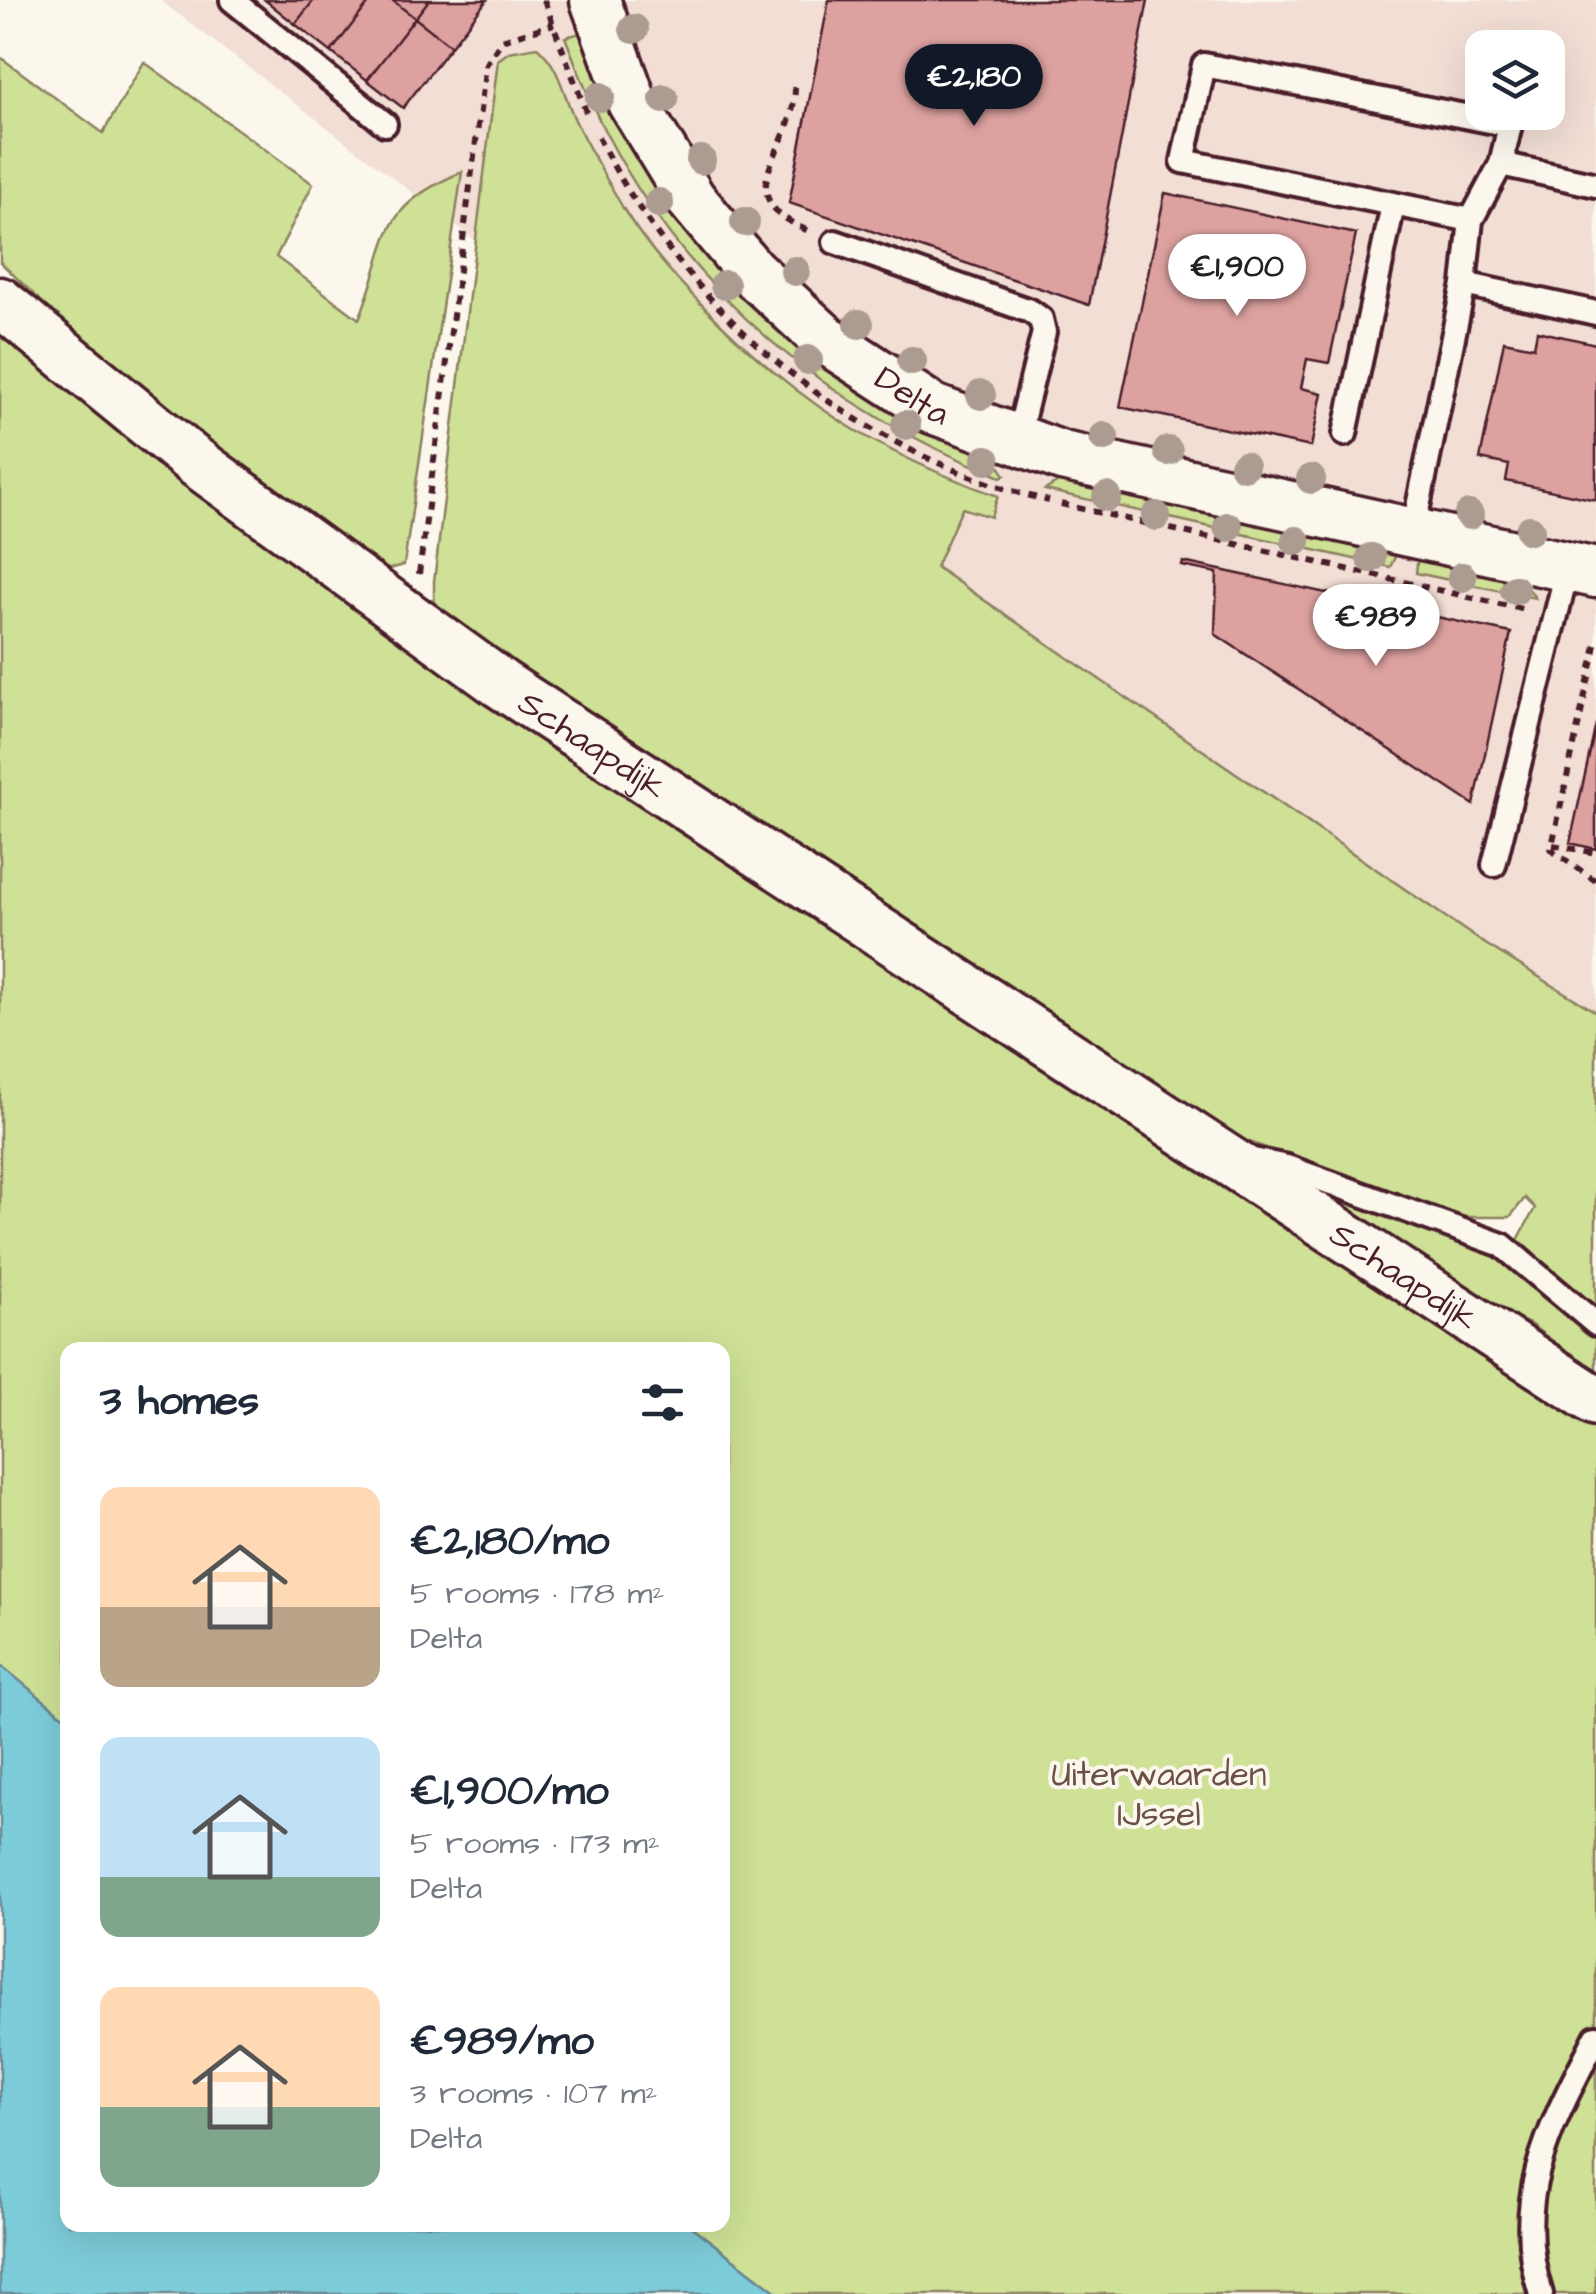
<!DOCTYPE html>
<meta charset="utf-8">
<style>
:root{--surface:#fff;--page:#f6f6f7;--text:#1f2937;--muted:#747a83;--accent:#111827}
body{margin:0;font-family:"Architects Daughter",sans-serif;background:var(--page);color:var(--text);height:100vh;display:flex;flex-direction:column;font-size:38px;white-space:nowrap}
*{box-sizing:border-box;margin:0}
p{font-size:32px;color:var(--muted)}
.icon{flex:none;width:55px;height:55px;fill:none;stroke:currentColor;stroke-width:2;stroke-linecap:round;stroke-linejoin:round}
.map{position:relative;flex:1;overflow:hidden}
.panel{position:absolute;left:60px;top:1342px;width:670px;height:890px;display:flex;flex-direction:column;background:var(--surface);border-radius:20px;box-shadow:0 10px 40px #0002}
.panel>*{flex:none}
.fabs{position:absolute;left:1465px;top:30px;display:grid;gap:20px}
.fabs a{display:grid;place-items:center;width:100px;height:100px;border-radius:20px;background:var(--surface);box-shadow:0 10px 40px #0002;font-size:50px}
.price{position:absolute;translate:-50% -85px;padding:0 22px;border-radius:35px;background:#fff;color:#222;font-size:32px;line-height:65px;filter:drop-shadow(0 2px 5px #0008)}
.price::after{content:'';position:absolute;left:50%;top:60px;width:30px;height:22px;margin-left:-15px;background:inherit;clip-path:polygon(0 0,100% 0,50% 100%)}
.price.selected{background:var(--accent);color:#fff}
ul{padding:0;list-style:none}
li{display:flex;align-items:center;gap:30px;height:250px;padding:0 40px}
li span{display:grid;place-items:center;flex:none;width:280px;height:200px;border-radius:20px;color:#555}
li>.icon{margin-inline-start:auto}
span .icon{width:120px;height:120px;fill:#fffc;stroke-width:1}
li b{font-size:42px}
h2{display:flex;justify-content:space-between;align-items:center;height:120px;padding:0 40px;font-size:42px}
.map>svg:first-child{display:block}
.built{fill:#f2ded5;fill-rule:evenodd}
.green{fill:#cee196;stroke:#8c8060;stroke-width:2.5}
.water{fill:#7dccda;stroke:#698794;stroke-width:2.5}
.building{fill:#dda2a0;stroke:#4a1f2b;stroke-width:2.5}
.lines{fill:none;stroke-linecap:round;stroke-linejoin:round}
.lane-casing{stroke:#4a1f2b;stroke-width:30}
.street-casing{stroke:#4a1f2b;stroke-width:55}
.path{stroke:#4a1f2b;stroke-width:6;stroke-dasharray:8 8;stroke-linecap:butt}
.lane{stroke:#fbf7ec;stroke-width:22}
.street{stroke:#fbf7ec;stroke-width:48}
.tree{fill:#ac9b91}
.labels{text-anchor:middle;stroke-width:8;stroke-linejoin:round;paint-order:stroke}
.street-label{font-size:35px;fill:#4a1f2b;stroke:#fbf7ec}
.park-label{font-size:35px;fill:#6b5046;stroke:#fbf7ec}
</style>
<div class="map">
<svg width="1596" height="2294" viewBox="0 0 1596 2294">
<rect width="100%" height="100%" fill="#fbf7ec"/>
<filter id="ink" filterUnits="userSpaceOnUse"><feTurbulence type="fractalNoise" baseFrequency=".01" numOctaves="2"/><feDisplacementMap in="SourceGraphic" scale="20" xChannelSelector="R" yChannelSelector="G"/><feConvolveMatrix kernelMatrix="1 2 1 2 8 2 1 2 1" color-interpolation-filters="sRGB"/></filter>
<g filter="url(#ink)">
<path class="built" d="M160,0H1596V1096ZM1482,48H1548V112H1482Z"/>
<path class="green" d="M581,33L596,68L908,418L992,456L1005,475L1001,477C831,410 693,299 607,135C590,104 578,69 565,37Z
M537,47C560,66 563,94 575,120C589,150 607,179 623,208C645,245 675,278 705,308C797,402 875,452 998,496L991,517L962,508L936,567L1479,940L1596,1012V1309L1518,1240L1535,1208L1525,1198L1510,1217H1452L1204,1125L444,623L434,603V581L498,60L509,52Z
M0,57L103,133L144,62L313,184L276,257L359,319C391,242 373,209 462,172L404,565L372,574L95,353L0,262Z
M0,332L406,638L502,716L833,915L1596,1421V2294H779L689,2225H722V1350H68L67,1719L0,1665Z
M1060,481L1075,482L1398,551L1390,567L1045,490Z
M1418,554L1522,579L1535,598L1416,573Z
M1289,1175L1481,1250L1525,1272L1596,1334V1374L1530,1324L1463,1294Z"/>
<path class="water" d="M0,1665L67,1719L68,2225H689L779,2294H0Z"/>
<path class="building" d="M265,0H314L295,24Z
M314,0H371L331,52L295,24Z
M371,0H392L415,18L367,80L331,52Z
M392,0H429L415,18Z
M429,0H487L451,46L415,18Z
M829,0H1148L1089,305L789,203Z
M415,18L451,46L403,108L367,80Z
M1165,193L1356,234L1329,363L1307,359L1301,388L1322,393L1311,447L1120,407Z
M1537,331L1596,344V500L1506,481L1509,465L1480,459L1504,341L1534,347Z
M1183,562L1511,633L1474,805L1215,634L1217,573L1182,566Z
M1596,724V849L1570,843Z"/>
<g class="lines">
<g class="lane-casing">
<path id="lane" d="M232,0L385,124
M1471,220L1183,161L1204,65L1510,125L1501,164
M835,242L1030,311L1041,319L1044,332L1017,441
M1464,284L1596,313
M1345,434L1393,205
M1413,531L1464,284L1471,220L1501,164L1596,185
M1494,865L1568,567
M1253,1160L1287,1167L1502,1245L1596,1324
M1541,2294C1509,2196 1553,2122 1596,2037"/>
</g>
<g class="street-casing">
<g id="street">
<path id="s1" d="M595,0L632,102L691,199L751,271L824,338L933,409L1062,456L1596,573"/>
<path id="s2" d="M0,302L193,460L501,684L1596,1401"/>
</g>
</g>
<path class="path" d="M544,0L588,117
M795,87C795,154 720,194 811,232
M598,137C689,316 854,453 1049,501
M1061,504L1526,610
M419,574L486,65L502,40L554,24
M1596,645L1551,850L1596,881
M1553,845L1596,853"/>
<use href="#lane" class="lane"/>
<use href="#street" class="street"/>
</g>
<g class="tree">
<circle cx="634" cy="29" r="15"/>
<circle cx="600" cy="97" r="15"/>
<circle cx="664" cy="99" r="15"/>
<circle cx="701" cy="160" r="15"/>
<circle cx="659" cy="203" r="15"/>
<circle cx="745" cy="222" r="15"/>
<circle cx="795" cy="271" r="15"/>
<circle cx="725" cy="285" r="15"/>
<circle cx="859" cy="324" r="15"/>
<circle cx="808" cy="360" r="15"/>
<circle cx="912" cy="361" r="15"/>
<circle cx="981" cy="395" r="15"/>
<circle cx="906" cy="425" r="15"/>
<circle cx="1104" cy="437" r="15"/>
<circle cx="1168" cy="451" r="15"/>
<circle cx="986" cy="460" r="15"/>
<circle cx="1244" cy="466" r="15"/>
<circle cx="1311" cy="479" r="15"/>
<circle cx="1107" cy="497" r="15"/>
<circle cx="1469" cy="515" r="15"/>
<circle cx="1156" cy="516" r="15"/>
<circle cx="1228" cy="527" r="15"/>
<circle cx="1530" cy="530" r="15"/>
<circle cx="1296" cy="541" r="15"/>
<circle cx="1371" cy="558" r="15"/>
<circle cx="1462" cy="577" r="15"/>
<circle cx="1515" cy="590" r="15"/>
</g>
</g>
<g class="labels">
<g class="street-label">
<text dy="12" stroke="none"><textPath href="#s1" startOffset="520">Delta</textPath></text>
<text dy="12" stroke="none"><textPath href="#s2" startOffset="740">Schaapdijk</textPath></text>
<text dy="12" stroke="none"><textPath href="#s2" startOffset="1710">Schaapdijk</textPath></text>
</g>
<g class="park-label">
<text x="1159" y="1785">Uiterwaarden<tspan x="1159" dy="40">IJssel</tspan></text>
</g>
</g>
</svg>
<div class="fabs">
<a><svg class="icon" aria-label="layers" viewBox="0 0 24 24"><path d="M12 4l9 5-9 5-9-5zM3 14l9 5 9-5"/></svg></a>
</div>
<b class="price selected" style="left:974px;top:129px">€2,180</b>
<b class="price" style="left:1237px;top:319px">€1,900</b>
<b class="price" style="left:1376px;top:669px">€989</b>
<section class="panel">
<h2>3 homes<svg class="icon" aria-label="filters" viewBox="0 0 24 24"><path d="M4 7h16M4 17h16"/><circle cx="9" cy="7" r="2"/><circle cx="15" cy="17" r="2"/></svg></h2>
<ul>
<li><span style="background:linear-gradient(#ffd9b3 60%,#b9a48a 0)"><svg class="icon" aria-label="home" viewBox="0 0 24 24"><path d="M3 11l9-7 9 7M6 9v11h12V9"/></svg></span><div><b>€2,180/mo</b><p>5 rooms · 178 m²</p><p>Delta</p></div></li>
<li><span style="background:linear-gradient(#bfe0f5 70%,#7fa58c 0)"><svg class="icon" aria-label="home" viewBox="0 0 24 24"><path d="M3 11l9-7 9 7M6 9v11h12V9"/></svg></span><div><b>€1,900/mo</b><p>5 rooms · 173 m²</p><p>Delta</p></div></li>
<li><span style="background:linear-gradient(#ffd9b3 60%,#7fa58c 0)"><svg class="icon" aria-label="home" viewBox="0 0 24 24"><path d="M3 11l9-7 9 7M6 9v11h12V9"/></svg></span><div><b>€989/mo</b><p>3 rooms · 107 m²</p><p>Delta</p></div></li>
</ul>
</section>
</div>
